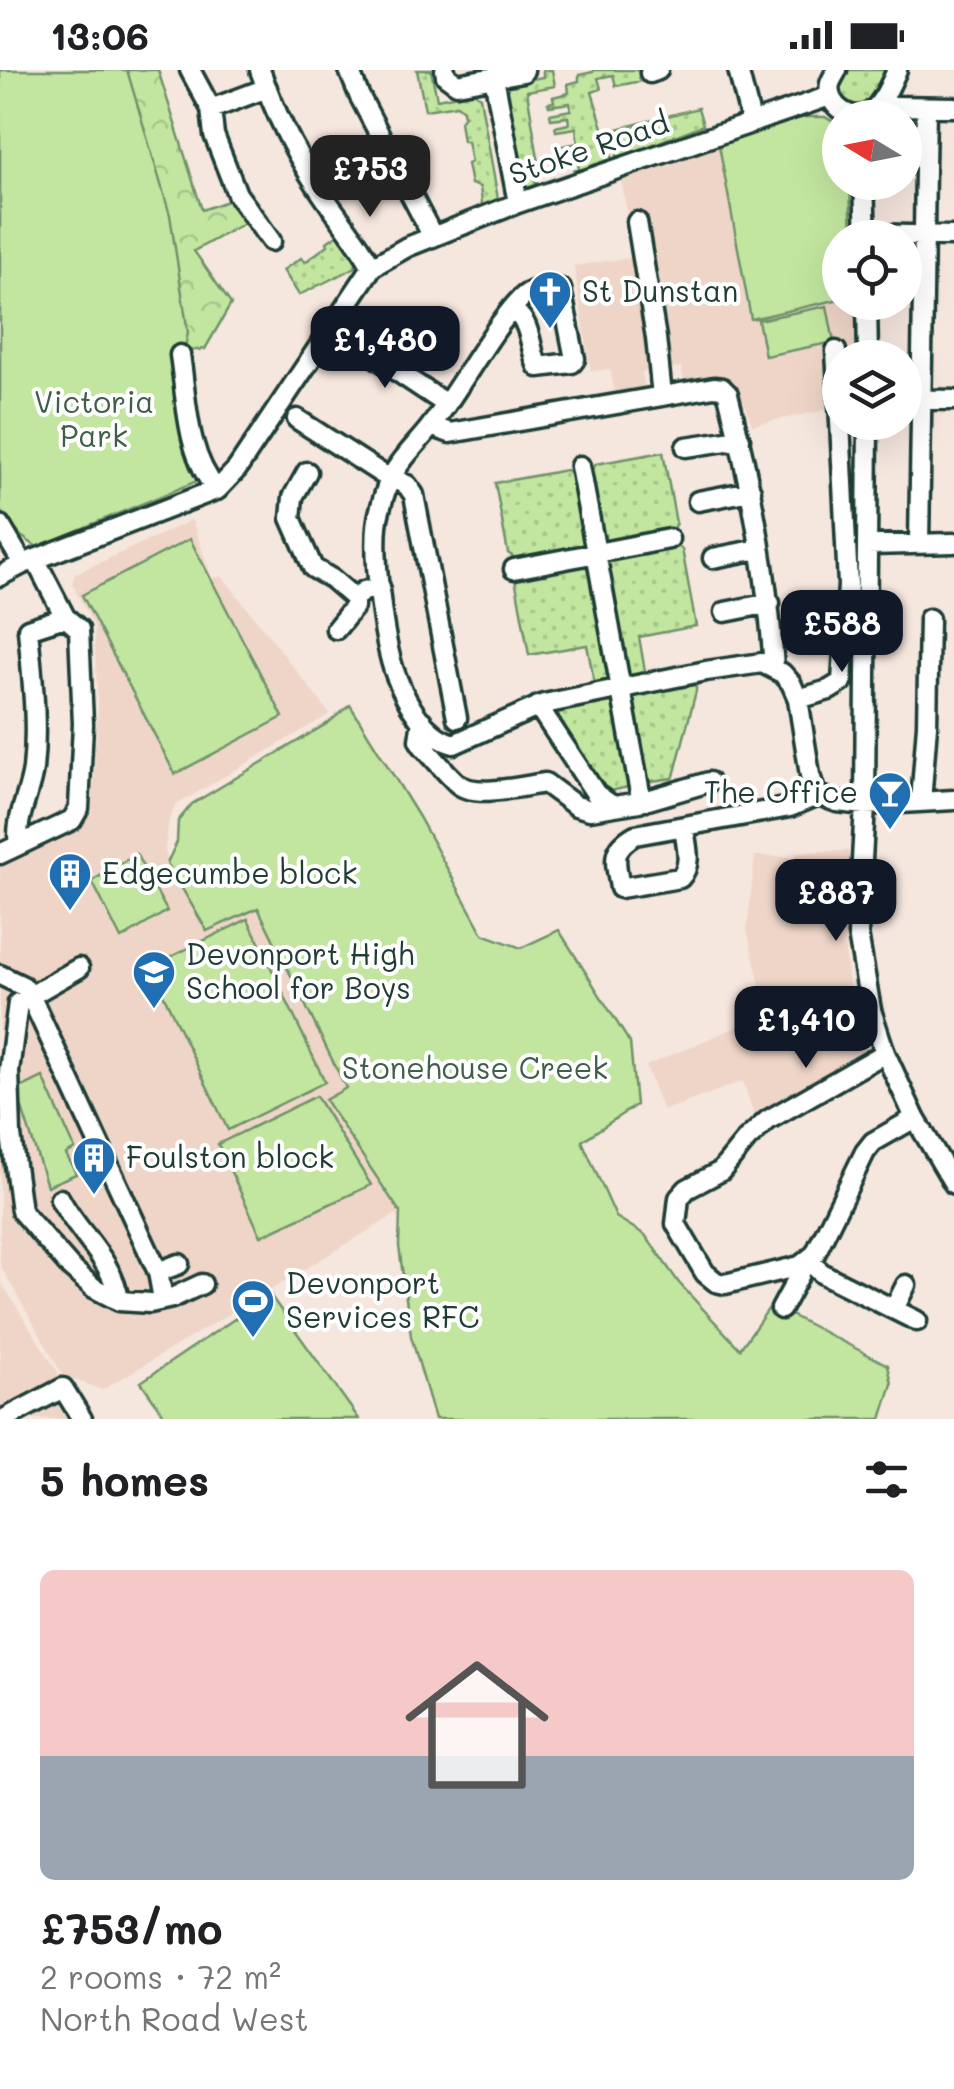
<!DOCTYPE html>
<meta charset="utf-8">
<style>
:root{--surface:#fff;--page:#f6f6f6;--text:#202124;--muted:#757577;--line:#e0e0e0;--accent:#111827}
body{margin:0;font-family:Mali,sans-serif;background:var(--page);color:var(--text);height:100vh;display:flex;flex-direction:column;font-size:38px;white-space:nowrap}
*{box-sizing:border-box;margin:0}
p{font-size:32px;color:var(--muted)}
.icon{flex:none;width:55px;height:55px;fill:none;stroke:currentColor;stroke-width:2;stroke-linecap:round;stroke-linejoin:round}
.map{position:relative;height:1349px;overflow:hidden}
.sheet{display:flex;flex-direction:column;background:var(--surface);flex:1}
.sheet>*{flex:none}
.needle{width:65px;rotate:280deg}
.fabs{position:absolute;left:822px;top:30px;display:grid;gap:20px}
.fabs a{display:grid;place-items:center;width:100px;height:100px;border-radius:50%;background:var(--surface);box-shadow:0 10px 40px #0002;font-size:50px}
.price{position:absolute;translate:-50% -85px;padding:0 22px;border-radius:20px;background:var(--accent);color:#fff;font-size:32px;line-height:65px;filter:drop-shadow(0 2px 5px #0008)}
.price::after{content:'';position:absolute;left:50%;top:60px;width:30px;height:22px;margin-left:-15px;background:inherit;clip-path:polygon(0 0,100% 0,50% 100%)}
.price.active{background:#222;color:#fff}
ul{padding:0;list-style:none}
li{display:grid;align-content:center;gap:20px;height:530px;padding:0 40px}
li+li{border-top:2px solid var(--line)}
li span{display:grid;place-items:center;height:310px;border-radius:15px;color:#555}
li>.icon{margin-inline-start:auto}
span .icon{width:180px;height:180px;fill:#fffc;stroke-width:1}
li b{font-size:42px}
h2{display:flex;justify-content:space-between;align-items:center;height:120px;padding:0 40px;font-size:42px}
.status{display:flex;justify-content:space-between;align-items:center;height:70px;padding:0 50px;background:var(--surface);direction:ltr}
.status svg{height:28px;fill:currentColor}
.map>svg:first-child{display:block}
.built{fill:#eed5c7}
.grass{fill:url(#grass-dots);stroke:#70926a;stroke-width:2.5}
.forest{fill:url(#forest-crowns);stroke:#70926a;stroke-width:2.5}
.park{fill:#c2e6a0;stroke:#70926a;stroke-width:2.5}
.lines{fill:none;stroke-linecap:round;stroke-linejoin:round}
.minor-casing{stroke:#1f3d34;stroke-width:25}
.minor{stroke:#fff;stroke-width:18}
.labels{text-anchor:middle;stroke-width:8;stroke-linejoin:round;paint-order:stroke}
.street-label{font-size:30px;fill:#1f3d34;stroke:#fff}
.poi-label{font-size:30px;fill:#1f3d34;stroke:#fff;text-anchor:start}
.park-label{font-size:30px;fill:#405f4a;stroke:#fff}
</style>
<div class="status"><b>13:06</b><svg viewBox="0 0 49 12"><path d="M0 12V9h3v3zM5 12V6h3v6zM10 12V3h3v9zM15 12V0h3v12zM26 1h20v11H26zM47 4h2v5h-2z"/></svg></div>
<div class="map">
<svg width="954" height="1349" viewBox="0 0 954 1349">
<defs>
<pattern id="grass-dots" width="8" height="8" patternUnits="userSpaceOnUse" patternTransform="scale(2.5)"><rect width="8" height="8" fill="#c2e6a0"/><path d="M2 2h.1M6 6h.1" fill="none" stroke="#a6c68a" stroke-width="1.8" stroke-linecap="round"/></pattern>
<pattern id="forest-crowns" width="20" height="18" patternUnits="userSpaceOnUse" patternTransform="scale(2.5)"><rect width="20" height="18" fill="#c2e6a0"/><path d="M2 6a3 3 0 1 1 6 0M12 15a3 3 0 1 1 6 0" fill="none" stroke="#a6c68a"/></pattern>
</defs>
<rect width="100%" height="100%" fill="#f5e6de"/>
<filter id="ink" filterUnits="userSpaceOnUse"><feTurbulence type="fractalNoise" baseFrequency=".01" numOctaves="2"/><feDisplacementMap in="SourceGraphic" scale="20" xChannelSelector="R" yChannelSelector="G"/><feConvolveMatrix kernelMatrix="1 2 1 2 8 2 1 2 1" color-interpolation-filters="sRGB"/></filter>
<g filter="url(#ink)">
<path class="built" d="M806,47H823L840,56V112L850,113L853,167L840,168V232L856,233L858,287L840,288V337L752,355L746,336L734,320L685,314L681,297L642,302L645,324L616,329L610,299L591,301L574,196L635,187L621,108L786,51Z
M192,450L212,509L222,506L330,644L176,735L169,749L165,780L167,792L207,860L258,838L346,1019L325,1031L400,1142L102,1320L63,1305L0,1195V790L92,744L98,637L94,556L72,513L75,504Z
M849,781L845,884L852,936L866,981L865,988L755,1049L743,1011L663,1041L646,996L767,944L747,860L755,786L796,787L797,782Z
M0,1210L82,1341L88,1349H0Z"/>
<path class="grass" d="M417,0H431L437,29L473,22L480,27L498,129L497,131L480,137L482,133L480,117L471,114L467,94L471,92L467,71H463L460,51L464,46L463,40L457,35L425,40Z
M543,0H552L555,16L527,21L540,100L534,105L535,112L540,115L526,121L506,14L543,7Z
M593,0H638L641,11L616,16L613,5L598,8L601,19L592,22L613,90L575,105L574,101L579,99L578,92L562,96L561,90L585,85L584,78L560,83L558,77L578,73L576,58L556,61L555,57L569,54L568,47L551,49L550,44L571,40L570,33L549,36L548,33L554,32L553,27L569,23L568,14L579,11V5L593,2Z
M847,0H891C885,10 877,30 867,36C853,45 838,30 840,15C841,11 845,4 847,0Z
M698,38L703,55L618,88L610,61Z
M338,164L357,191L356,197L299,225L283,200L301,188L305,192L328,175L327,172Z
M663,382L676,453L670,464L612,474L599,467L587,406L596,394Z
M566,400L577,407L588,470L580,481L520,492L508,483L495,413Z
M672,474L682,479L696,556L639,567L646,607L625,611L604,498L614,484Z
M580,491L594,500L613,613L595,616L587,575L529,585L515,508L520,502Z
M693,612L696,613V621L674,706L673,708L644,712L630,629L635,623Z
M605,629L615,632L632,716L611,721L602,718L552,643L553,640Z"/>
<path class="forest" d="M106,0H158L202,140L233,129L246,152L194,181L231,234L205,279L167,283Z"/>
<path class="park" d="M0,0H127L170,145L188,263L183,287L202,409L37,477L21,466L0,441Z
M806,47H825L840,56V112L850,113L852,167L840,168V229L751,249L719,75L786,51Z
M827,236L834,272L765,286L758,250Z
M190,469L283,647L175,704L82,525Z
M350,635L419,747L483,864L521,878L559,860L630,973L636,1035L582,1071L616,1147L645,1165L679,1213L740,1279L771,1235L888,1295L892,1314L881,1349H435L411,1266L399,1176L400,1142L325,1030L346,1018L258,838L207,861L167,793L177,772L178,751L192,734L328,653Z
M136,784L167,841L121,869L92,811Z
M248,849L325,1012L228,1060L150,897Z
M43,1007L75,1079L66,1084L76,1104L47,1116L16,1020Z
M316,1026L371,1115L261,1166L218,1074Z
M270,1225L359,1349H167L141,1312Z"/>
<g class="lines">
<g class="minor-casing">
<path id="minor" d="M190,0L211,39L214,65L237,124L271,171
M260,0C274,40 292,78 315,113C333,142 356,167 372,197
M349,0L359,25L433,167
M445,0L446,6L457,14L523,2L524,0
M738,0L751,51
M837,0C835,4 831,10 830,14C825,36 854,55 872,41C884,31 891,13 897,0
M650,3L658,0
M494,7L518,133
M895,36L954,37
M211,39L267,18
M864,112L866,168
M637,152L656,268L662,326
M866,164L954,166
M867,232L868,288
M511,240C532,249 529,278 538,297L572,293L575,289L561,219C551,216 535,218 525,225C515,233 508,244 500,254C476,287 456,323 431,356C419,372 404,385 393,404C387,414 383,428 380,440C370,473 383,573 396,606C406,632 425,667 454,674L544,634L706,601L762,593L782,603L791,613L798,629L810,705L816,724L837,732L865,735L954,730
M350,270L446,334
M836,281L840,352
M180,285C187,330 186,384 217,420
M905,329L954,330
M297,349L382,404L407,415L414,425L457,648
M868,352L865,735L858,864L871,940L885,983L915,1048L954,1114
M431,356L450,363L714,317L722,318L728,324C751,414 768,506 774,598
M686,377L740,369
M307,402L293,427L291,448L313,498L332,509L354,528L364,521L380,517
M698,431L751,421
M0,455L23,494
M919,473L926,37
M867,475L954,473
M713,488L759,479
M514,499L669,469
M0,506L23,494L218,419L237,399L372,197L407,177L518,133L830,26
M725,542L770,533
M336,559L354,537V528
M798,629L829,620L842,612L848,515L840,352
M538,636L596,724L613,736
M422,651L419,670L423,676C434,688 445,702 457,713C474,729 522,716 545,713L576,736L590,740L639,732L641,728L580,396
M640,730H648L709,712
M921,732L927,655L929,549
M684,758C686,775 693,794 680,808L620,818C616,792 609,780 635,765L790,737L814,727L816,724
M19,775C14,750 30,724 33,699C38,652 32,606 28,559L65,547
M0,784L72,750L79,738L83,654L79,559L65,547L35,489
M79,898L18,933L9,1001L11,1065L21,1141L70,1197L94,1218L119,1231L150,1233L172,1228L202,1214
M0,905L23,916L30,925L158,1202L163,1229
M885,983L768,1050L747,1069L721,1101L687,1119L679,1128L676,1154L705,1203L716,1212L725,1214L800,1196L815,1184L865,1082L873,1072L915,1048
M60,1129C79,1165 114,1191 119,1231
M808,1191L823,1204L917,1251
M158,1202L179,1194
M781,1239L800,1204V1196
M894,1239L906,1215
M4,1349L63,1318L82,1349"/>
</g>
<use href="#minor" class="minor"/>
</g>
</g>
<defs>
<g id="church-pin" transform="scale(2.25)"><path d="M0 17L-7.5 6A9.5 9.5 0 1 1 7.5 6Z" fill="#1f6fb2" stroke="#fff"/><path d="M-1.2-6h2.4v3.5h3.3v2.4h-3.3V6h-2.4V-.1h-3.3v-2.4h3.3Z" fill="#fff"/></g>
<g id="bar-pin" transform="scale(2.25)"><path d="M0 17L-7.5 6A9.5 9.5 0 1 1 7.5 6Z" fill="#1f6fb2" stroke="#fff"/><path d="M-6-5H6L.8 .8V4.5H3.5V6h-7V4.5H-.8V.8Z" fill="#fff"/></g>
<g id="building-pin" transform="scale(2.25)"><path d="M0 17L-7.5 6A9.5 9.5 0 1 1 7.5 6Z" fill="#1f6fb2" stroke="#fff"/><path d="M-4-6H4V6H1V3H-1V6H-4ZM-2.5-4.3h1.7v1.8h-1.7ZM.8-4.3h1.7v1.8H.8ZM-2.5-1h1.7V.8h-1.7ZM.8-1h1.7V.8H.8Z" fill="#fff"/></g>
<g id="school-pin" transform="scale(2.25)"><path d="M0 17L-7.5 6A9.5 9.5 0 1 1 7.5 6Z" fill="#1f6fb2" stroke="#fff"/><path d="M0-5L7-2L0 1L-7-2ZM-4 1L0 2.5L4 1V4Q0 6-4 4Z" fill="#fff"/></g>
<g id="stadium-pin" transform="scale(2.25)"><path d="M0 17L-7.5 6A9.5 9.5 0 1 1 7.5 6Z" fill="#1f6fb2" stroke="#fff"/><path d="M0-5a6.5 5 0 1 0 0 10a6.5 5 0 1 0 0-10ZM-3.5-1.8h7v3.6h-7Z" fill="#fff"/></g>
</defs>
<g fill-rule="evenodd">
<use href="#church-pin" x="550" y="222"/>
<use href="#bar-pin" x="890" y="723"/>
<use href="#building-pin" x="70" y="804"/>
<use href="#school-pin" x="154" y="902"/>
<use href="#building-pin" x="94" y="1088"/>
<use href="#stadium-pin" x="253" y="1231"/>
</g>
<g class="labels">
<g class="street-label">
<text transform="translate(589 79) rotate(-19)" y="10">Stoke Road</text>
</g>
<g class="poi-label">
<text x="582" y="232">St Dunstan</text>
<text x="858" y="733" text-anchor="end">The Office</text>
<text x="102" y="814">Edgecumbe block</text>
<text x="186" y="895">Devonport High<tspan x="186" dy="34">School for Boys</tspan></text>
<text x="126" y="1098">Foulston block</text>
<text x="286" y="1224">Devonport<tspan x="286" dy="34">Services RFC</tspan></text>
</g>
<g class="park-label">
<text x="94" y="343">Victoria<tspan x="94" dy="34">Park</tspan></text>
<text x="475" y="1009">Stonehouse Creek</text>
</g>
</g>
</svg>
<div class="fabs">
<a><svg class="needle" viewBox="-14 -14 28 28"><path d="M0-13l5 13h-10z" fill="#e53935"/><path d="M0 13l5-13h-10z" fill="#757577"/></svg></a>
<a><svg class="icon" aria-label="locate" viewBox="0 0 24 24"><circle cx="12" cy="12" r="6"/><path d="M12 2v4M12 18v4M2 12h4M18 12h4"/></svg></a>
<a><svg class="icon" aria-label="layers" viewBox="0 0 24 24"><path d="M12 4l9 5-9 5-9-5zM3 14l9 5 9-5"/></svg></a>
</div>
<b class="price active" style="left:370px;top:150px">£753</b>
<b class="price" style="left:385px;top:321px">£1,480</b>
<b class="price" style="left:842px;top:605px">£588</b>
<b class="price" style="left:836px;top:874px">£887</b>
<b class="price" style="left:806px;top:1001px">£1,410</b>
</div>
<section class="sheet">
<h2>5 homes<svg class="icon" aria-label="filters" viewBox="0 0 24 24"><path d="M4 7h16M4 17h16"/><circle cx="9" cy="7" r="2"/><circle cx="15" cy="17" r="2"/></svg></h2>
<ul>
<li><span style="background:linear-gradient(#f6c9c9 60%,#9aa5b1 0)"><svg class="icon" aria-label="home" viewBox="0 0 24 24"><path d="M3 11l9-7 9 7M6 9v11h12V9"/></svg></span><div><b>£753/mo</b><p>2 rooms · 72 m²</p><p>North Road West</p></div></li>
</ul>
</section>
